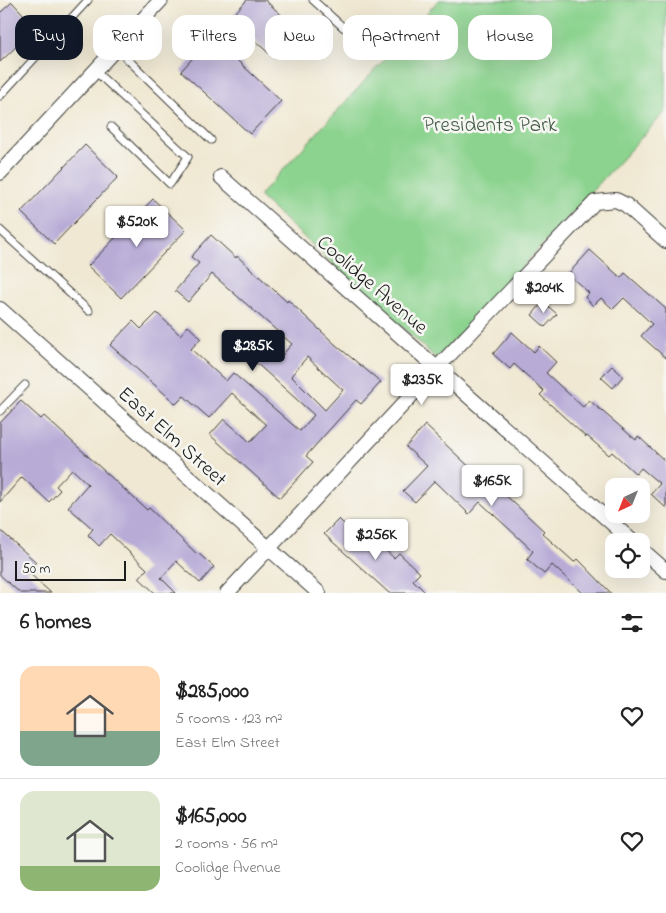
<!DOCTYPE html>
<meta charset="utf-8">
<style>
:root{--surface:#fff;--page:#f2f2f2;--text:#222;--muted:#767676;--line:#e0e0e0;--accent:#111827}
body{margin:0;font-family:"Indie Flower",sans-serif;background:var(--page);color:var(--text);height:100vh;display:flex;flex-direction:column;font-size:19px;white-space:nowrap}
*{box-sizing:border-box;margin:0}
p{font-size:16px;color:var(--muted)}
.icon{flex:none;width:28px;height:28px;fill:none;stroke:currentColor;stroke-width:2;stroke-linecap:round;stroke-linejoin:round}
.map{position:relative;height:593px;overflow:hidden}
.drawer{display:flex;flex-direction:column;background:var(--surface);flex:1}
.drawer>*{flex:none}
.hud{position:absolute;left:15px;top:15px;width:636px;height:45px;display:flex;gap:10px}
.needle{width:32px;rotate:223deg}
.controls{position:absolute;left:605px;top:478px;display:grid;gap:10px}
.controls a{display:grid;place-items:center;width:45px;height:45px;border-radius:10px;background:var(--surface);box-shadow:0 5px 20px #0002;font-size:25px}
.scale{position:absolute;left:15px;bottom:12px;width:111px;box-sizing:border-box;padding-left:5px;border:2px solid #1c1c1c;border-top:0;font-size:14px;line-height:18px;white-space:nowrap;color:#1c1c1c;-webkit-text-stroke:4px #f6f6f2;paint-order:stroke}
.price{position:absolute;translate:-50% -42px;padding:0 11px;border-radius:5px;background:#fff;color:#222;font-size:16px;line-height:32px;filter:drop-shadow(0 1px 2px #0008)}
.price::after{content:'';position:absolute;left:50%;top:30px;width:15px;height:11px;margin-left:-8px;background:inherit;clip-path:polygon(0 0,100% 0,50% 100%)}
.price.active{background:var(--accent);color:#fff}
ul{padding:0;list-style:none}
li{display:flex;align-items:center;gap:15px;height:125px;padding:0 20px}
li+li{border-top:1px solid var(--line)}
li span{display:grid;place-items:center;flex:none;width:140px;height:100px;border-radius:15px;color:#555}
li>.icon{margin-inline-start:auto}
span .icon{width:60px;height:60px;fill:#fffc;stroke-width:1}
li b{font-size:21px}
h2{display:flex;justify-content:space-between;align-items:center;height:60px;padding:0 20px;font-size:21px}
.chip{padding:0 18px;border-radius:15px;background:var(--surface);box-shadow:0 5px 20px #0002;font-size:18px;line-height:45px}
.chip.active{background:var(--accent);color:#fff}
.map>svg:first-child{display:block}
.green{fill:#8bd38e;stroke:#547855}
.building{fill:#b8acd7;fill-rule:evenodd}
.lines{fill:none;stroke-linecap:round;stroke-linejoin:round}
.lane-casing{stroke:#3c3b37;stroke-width:9}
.street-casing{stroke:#3c3b37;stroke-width:16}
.lane{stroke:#fff;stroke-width:7}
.street{stroke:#fff;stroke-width:14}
.labels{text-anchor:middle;stroke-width:5;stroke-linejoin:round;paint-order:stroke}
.park-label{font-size:21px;fill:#435c44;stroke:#f6f6f2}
.street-label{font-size:21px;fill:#1c1c1c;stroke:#f6f6f2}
</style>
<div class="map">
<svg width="666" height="593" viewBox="0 0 666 593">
<rect width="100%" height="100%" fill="#f6f6f2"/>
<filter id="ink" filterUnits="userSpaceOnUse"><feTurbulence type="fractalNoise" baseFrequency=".02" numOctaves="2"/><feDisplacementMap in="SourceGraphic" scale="10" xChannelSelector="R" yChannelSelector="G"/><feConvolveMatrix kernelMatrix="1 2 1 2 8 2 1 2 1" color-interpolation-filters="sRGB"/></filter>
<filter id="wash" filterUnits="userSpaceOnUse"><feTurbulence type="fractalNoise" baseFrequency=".0096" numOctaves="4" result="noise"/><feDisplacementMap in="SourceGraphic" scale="20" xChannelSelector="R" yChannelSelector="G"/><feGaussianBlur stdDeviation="1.12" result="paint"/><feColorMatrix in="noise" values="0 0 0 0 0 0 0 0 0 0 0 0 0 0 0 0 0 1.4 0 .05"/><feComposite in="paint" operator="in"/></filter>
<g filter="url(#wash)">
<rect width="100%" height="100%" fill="#f0e8d2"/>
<path class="green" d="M439,0H666V111L437,359L259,196Z"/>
<g id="blocks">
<path class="building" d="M247,0H265L300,32L275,59L230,18Z
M12,2L36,28L0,62V13Z
M212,37L281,101L250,134L181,71Z
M85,145L118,177L54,244L21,212Z
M153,199L186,230L121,298L88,266Z
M211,235L236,258L237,256L287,302L288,300L337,346L381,382L361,404L356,400L322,438L306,456L313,462L280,498L210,435L224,419L250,442L266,425L232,393L209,418L184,396L176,404L110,345L133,321L141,329L157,313L180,335L188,326L201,338L191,349L226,381L233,373L300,431L314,415L254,361L263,350L276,362L292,344L212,274L188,302L175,291L199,263L191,257ZM307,357L343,390L325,410L291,376Z
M590,250L621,278L625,273L666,309V358L641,336L652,324L624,298L613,309L601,298L593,306L585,297L589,293L568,274Z
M543,302L557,314L545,327L532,315Z
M512,332L534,352L539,346L556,362L546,373L583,407L589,400L636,440L638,436L666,462V508L651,494L660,484L641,468L636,474L612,452L609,455L587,436L586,437L540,395L544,391L514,364L510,369L493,354Z
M612,366L623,376L613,388L601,377Z
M21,401L41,419L44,416L147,510L149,508L197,554L198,553L214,567L200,583L176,561L161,578L176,593H155L139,578L147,569L110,534L99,546L88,535L93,529L68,507L88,484L72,469L56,486L60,490L49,502L22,477L0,502V423Z
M425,425L496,492L499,489L544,531L542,533L574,562L578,559L611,593H583L552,565L544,574L527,559L533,551L480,502L469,514L435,481L415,502L403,491L427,466L406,447Z
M339,519L363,543L364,541L371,547L376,542L394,558L399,553L420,573L413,580L426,593H389L324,534Z
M0,530L36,562L27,571L51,593H20L0,575Z"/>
</g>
</g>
<g filter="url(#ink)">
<use href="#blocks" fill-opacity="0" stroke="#3c3b37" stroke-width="1"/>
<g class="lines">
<g class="lane-casing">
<path id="lane" d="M313,0L344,28
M116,48L211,140
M95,71L188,157L170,184L111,127
M0,96L88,0
M0,230L89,311
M0,411L25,385"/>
</g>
<g class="street-casing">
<path id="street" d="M0,173L161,0
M221,177L632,541
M0,309L319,593
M641,549L666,571
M227,593L437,368L595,202L616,200L626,205L666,241"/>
</g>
<use href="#lane" class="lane"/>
<use href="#street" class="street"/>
</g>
</g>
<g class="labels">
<g class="park-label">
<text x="490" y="131">Presidents Park</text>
</g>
<g class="street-label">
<text transform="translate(373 284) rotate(41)" y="7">Coolidge Avenue</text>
<text transform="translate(173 436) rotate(42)" y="7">East Elm Street</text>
</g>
</g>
</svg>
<div class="controls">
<a><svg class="needle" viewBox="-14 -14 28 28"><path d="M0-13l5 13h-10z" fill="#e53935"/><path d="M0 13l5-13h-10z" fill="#767676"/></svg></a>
<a><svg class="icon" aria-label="locate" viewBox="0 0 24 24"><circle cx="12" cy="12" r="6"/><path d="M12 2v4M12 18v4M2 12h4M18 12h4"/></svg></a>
</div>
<div class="scale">50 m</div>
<b class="price" style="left:137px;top:248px">$520K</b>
<b class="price" style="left:544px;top:314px">$204K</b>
<b class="price active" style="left:253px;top:372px">$285K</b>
<b class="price" style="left:422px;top:406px">$235K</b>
<b class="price" style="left:492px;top:507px">$165K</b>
<b class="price" style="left:376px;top:561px">$256K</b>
<div class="hud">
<a class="chip active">Buy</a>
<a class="chip">Rent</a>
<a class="chip">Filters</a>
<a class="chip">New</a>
<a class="chip">Apartment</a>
<a class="chip">House</a>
</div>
</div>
<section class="drawer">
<h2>6 homes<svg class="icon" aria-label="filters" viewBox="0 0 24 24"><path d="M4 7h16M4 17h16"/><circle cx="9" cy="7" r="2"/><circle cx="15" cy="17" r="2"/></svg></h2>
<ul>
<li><span style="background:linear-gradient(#ffd9b3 65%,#7fa58c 0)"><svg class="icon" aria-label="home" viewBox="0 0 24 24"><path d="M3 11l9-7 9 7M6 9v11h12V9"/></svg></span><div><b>$285,000</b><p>5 rooms · 123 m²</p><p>East Elm Street</p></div><svg class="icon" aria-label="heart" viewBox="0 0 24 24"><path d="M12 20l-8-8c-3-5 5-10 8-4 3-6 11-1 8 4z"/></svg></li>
<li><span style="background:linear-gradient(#dfe7d0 75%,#8fb573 0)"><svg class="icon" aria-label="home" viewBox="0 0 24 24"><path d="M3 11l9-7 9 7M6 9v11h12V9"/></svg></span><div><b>$165,000</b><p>2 rooms · 56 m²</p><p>Coolidge Avenue</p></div><svg class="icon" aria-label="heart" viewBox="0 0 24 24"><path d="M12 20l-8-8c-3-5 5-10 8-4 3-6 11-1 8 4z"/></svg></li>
</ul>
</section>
